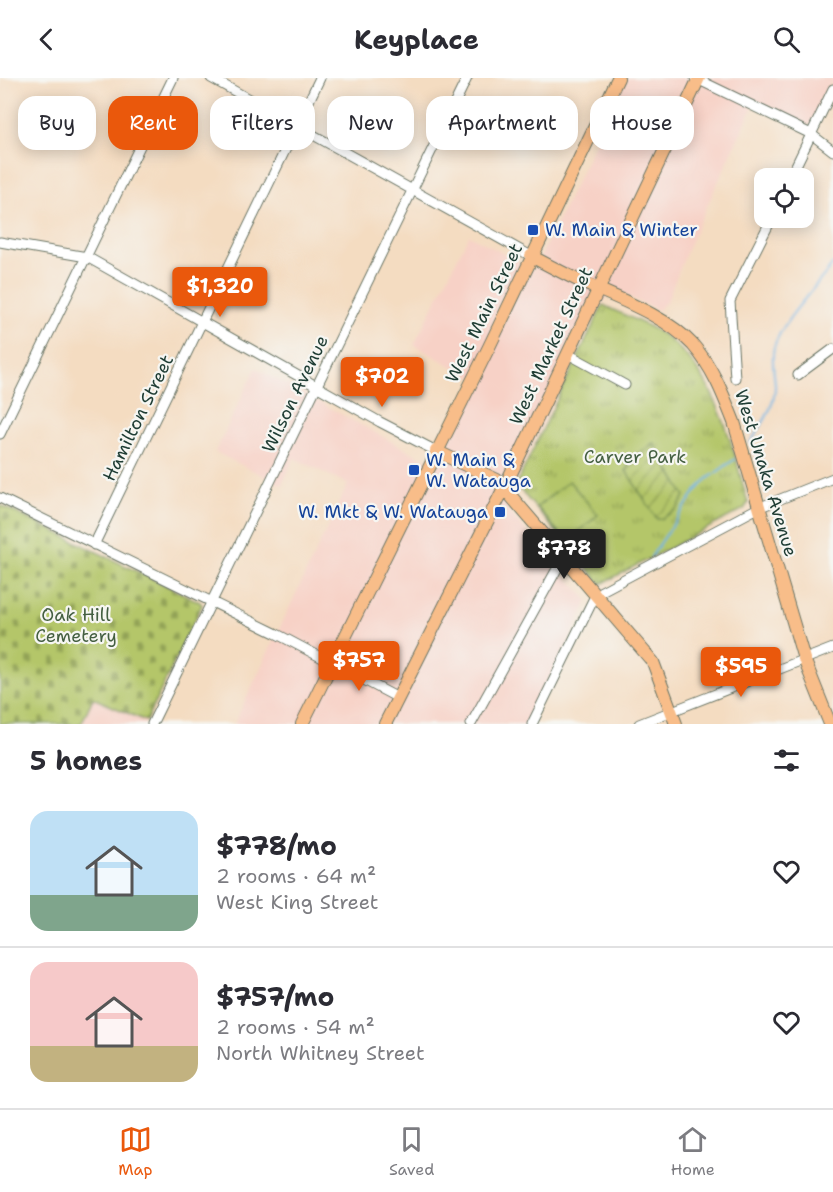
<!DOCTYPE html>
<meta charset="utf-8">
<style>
:root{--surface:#fff;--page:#f7f7f7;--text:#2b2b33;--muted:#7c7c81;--line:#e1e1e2;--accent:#ea580c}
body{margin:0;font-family:"Shantell Sans",sans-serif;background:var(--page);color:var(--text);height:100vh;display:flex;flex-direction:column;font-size:22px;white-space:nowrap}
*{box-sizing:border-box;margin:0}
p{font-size:20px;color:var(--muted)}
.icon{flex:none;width:33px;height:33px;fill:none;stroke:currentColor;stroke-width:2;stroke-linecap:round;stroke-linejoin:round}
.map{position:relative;height:646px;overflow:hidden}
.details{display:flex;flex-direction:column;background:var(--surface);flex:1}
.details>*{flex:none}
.hud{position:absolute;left:18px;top:18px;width:798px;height:54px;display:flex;gap:12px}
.buttons{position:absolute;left:754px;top:90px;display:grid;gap:12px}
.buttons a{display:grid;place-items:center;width:60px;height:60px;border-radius:12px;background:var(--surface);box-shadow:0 3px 15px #0003;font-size:30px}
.price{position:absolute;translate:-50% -51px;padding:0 14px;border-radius:6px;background:var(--accent);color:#fff;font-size:20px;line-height:39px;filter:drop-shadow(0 2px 3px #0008)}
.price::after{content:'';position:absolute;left:50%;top:36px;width:18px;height:14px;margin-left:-9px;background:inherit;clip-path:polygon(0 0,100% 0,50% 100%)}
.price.on{background:#222;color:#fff}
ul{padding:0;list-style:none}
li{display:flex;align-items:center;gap:18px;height:150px;padding:0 30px}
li+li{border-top:2px solid var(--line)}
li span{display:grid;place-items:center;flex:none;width:168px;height:120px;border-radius:18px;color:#555}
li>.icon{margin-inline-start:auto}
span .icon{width:72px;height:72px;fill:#fffc;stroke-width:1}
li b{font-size:26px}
h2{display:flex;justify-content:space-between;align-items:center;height:72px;padding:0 30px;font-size:26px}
.chip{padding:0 21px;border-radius:18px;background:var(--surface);box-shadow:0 3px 15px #0003;font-size:21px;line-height:54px}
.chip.on{background:var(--accent);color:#fff}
header{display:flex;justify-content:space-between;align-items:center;height:78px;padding:0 30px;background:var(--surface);font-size:27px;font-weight:700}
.menu{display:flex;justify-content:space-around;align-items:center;height:84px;border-top:2px solid var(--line);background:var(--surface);font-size:16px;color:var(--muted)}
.menu a{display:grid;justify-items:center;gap:3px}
.menu .on{color:var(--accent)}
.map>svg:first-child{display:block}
.built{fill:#f7d1c6}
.grass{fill:url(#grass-tufts);stroke:#6a824e;stroke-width:1.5}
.cemetery{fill:url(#cemetery-stones);stroke:#6a824e;stroke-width:1.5}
.garden{fill:url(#garden-furrows);stroke:#6a824e;stroke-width:1.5}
.pitch{fill:#b4c669;stroke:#6a824e;stroke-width:1.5}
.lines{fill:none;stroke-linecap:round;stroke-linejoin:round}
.stream{stroke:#6eb3e4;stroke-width:2}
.minor-casing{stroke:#6a7565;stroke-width:11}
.major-casing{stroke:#6a7565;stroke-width:14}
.minor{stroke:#fff;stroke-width:9}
.major{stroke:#f8bd89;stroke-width:12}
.transit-dot{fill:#1a4fb4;stroke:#f6f6f2;stroke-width:2}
.labels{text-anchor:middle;stroke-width:4.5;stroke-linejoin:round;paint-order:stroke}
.transit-label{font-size:18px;fill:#164399;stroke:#f6f6f2;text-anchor:start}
.street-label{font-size:18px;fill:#1f3d34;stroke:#f6f6f2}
.park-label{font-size:18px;fill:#445f41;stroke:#f6f6f2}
</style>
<header><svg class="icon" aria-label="back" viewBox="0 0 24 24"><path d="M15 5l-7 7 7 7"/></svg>Keyplace<svg class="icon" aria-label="search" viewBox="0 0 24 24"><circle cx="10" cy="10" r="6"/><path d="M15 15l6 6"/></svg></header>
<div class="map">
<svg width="833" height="646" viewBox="0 0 833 646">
<defs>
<pattern id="grass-tufts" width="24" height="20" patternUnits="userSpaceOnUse" patternTransform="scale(1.5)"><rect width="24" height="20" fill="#b4c669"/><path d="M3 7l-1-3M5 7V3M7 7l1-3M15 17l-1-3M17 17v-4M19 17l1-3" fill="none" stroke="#92a257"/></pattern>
<pattern id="cemetery-stones" width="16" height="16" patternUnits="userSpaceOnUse" patternTransform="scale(1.5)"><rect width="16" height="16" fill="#b4c669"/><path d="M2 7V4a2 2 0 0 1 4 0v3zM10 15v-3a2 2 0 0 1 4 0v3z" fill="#92a257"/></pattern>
<pattern id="garden-furrows" width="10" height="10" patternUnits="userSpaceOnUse" patternTransform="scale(1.5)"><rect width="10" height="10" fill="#b4c669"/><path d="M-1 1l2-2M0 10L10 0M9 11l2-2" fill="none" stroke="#92a257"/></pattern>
</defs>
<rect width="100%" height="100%" fill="#f6f6f2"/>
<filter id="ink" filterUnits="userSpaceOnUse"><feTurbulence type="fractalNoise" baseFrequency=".0167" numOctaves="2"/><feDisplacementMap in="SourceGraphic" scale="12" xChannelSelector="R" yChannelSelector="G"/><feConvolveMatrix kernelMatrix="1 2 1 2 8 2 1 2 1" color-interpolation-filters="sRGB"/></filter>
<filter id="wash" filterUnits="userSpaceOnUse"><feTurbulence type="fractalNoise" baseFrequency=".008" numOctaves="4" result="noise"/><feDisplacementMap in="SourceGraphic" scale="24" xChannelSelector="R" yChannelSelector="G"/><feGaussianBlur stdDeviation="1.35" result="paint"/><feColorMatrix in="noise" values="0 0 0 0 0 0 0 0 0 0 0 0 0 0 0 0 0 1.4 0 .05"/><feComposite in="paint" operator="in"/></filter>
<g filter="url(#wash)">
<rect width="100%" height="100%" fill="#f4dcc1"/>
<path class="built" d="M626,0H833V2L812,45L808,48L755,24L690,165L667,223L658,232L610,211L604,224L600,226L532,367L514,408L508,433L588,523L528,646H234L348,406L294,380L282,407L215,374L256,290L437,388L480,304L414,267L469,157L534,192Z
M93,620L146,643L144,646H81Z"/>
<path class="grass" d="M603,227C623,237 646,245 665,258C718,298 731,365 748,425L744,431L601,506L516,407Z"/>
<path class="cemetery" d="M0,427L200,524L202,527L146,643L93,620L81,646H0Z"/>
<path class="garden" d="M653,365L685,418L677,431L661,441H657L626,393L632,380Z"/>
<path class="pitch" d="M569,403L598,437L567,464L537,429Z"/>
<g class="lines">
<path class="stream" d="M750,365C761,348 776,328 775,306C774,294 771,282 774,269C782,243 816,209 833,186
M651,479L693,417L706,402L735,381"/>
</g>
</g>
<g filter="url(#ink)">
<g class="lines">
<g class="minor-casing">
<path id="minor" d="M211,0L531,178
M695,0L811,56L833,73
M790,100L833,11
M0,164L87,179L380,344L436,373
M568,276L625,307
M798,297L833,271
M735,300L730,223L772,140
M0,356L173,0
M0,420L275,555L398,620
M94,467L320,0
M152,646L467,0
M471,646L563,480
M532,646L596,516L758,430L833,400
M639,646L833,570"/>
</g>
<g class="major-casing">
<path id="major" d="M531,178C552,189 572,200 593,209C627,224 668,240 693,267C713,290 723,316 734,344L804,581L830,646
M436,373L497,402L504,410L653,584L676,646
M302,646L489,269L618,0
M385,646L504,410L699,0"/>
</g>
<use href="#minor" class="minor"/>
<use href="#major" class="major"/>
</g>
</g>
<g class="transit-dot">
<rect x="527" y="146" width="12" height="12" rx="3"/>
<rect x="408" y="386" width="12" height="12" rx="3"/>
<rect x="494" y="428" width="12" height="12" rx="3"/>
</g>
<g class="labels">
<g class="transit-label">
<text x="545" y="158">W. Main &amp; Winter</text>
<text x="426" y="388">W. Main &amp;<tspan x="426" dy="21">W. Watauga</tspan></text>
<text x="488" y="440" text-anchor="end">W. Mkt &amp; W. Watauga</text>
</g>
<g class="street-label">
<text transform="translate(484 235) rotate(-64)" y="6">West Main Street</text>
<text transform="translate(551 268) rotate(-65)" y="6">West Market Street</text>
<text transform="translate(295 316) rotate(-64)" y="6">Wilson Avenue</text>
<text transform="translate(138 340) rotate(-64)" y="6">Hamilton Street</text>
<text transform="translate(766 395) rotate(73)" y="6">West Unaka Avenue</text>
</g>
<g class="park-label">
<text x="635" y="385">Carver Park</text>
<text x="76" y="543">Oak Hill<tspan x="76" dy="21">Cemetery</tspan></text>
</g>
</g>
</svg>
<div class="buttons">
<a><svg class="icon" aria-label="locate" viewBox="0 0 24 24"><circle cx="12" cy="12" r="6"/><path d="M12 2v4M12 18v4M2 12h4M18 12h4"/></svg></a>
</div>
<b class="price" style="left:220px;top:240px">$1,320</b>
<b class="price" style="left:382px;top:330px">$702</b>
<b class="price on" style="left:564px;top:502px">$778</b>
<b class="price" style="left:359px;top:614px">$757</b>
<b class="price" style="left:741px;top:620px">$595</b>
<div class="hud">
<a class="chip">Buy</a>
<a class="chip on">Rent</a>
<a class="chip">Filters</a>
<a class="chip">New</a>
<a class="chip">Apartment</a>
<a class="chip">House</a>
</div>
</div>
<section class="details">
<h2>5 homes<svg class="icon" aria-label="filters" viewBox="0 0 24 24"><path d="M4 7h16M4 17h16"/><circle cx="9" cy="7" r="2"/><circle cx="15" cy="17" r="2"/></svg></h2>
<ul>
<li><span style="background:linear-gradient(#bfe0f5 70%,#7fa58c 0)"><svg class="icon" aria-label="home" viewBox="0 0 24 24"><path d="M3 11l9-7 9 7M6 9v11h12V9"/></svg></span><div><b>$778/mo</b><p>2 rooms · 64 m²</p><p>West King Street</p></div><svg class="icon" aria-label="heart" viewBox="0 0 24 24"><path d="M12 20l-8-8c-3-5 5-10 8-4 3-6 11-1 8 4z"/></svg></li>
<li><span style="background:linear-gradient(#f6c9c9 70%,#c2b280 0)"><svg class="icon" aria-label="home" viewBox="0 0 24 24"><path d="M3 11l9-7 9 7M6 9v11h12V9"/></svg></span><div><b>$757/mo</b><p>2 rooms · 54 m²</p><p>North Whitney Street</p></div><svg class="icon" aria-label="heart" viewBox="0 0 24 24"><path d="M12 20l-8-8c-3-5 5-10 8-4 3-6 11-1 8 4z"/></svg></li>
</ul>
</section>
<nav class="menu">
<a class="on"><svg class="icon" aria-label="map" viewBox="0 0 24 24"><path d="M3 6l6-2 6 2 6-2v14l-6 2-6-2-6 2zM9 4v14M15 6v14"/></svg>Map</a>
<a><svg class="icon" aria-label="saved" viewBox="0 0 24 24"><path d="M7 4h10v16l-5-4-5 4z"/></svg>Saved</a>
<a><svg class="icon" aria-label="home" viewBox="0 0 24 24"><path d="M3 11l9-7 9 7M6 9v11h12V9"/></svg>Home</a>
</nav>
